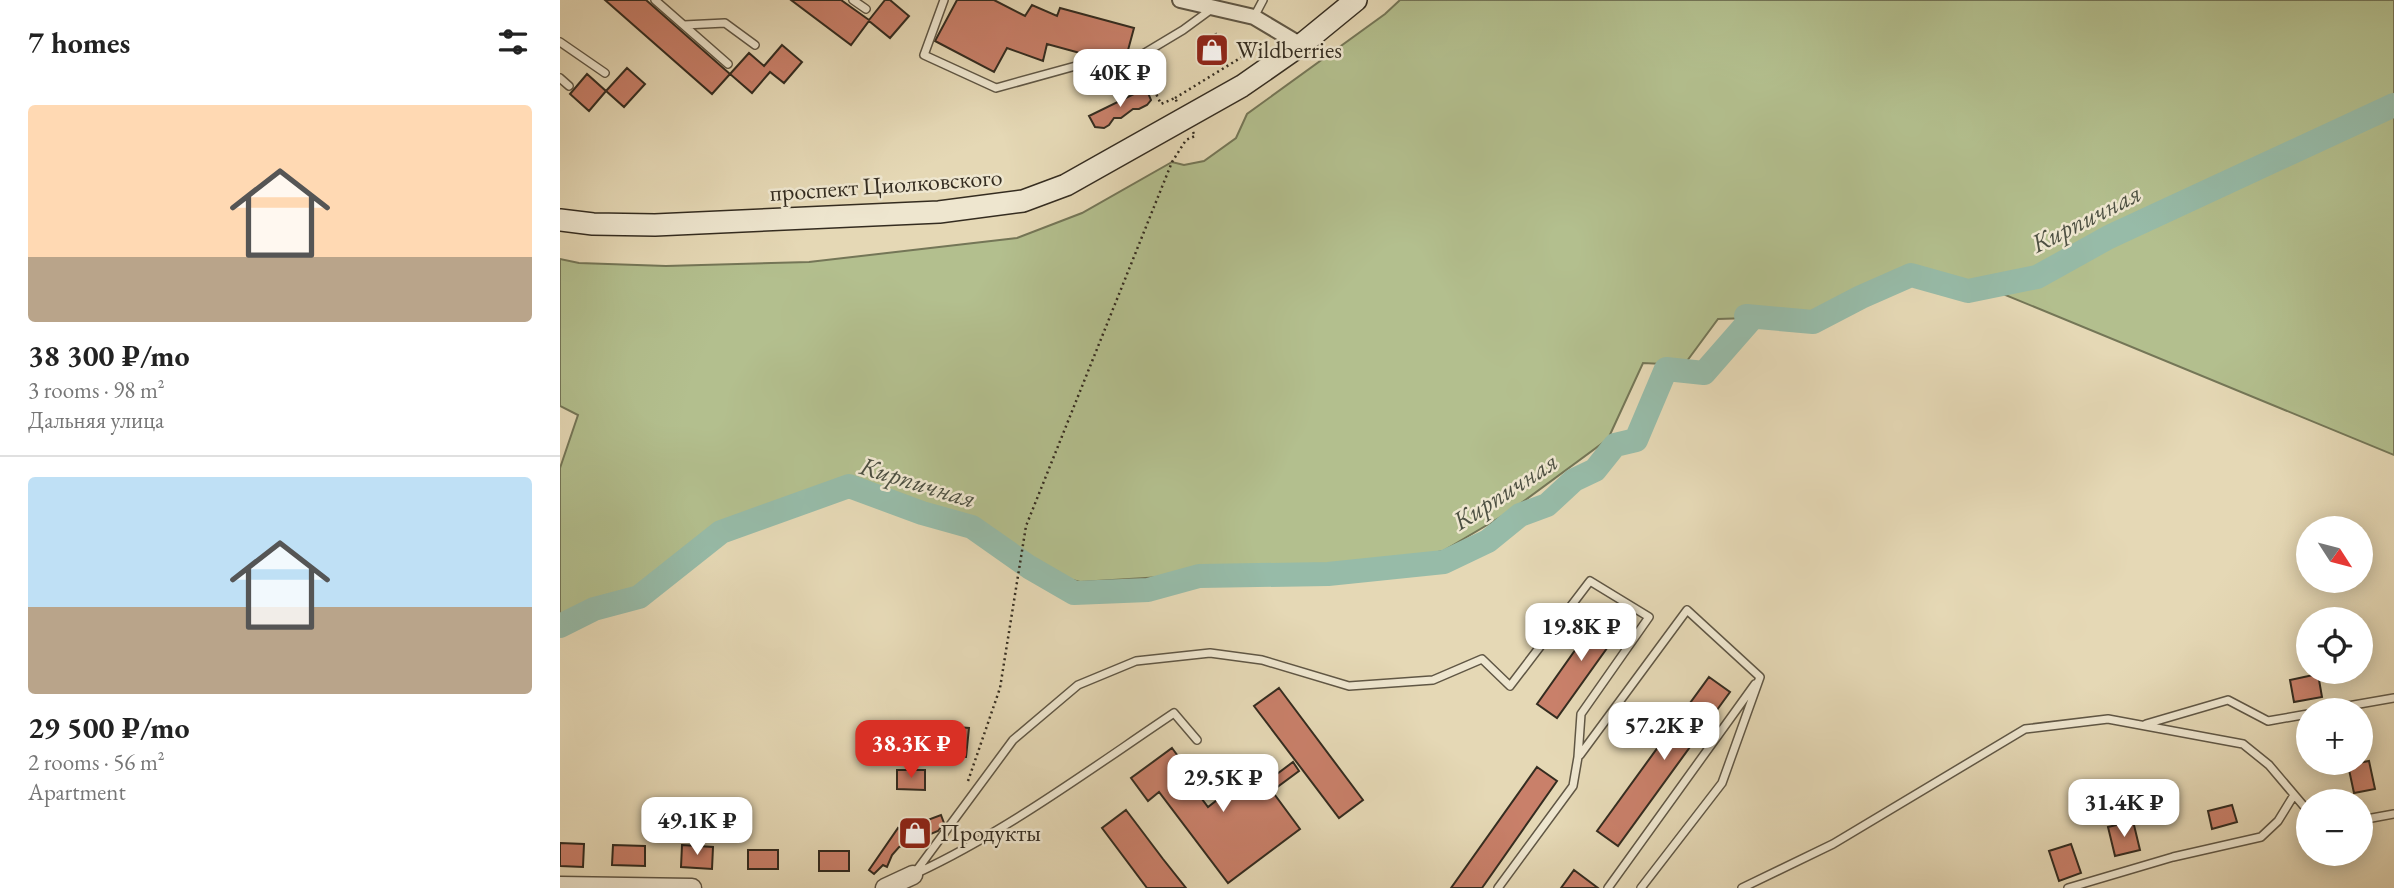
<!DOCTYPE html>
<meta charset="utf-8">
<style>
:root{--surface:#fff;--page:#f6f6f6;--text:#222;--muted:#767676;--line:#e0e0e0;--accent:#d93025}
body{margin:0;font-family:"EB Garamond",serif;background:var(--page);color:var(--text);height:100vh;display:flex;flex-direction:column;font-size:26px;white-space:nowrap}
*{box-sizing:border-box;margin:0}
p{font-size:23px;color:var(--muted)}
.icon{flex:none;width:38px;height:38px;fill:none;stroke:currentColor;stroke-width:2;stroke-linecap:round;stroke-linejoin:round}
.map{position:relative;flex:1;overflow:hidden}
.drawer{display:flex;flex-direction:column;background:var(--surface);width:560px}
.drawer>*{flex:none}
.needle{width:46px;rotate:126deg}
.buttons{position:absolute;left:1736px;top:516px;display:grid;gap:14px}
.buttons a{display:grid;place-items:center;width:77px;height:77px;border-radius:50%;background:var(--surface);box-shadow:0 4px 18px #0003;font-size:35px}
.price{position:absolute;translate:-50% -60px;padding:0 16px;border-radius:14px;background:#fff;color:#222;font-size:23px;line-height:46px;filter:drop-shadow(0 2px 4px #0008)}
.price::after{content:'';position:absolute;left:50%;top:42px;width:21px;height:16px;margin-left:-10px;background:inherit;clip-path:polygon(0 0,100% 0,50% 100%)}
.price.selected{background:var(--accent);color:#fff}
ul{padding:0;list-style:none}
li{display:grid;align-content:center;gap:14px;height:371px;padding:0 28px}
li+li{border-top:2px solid var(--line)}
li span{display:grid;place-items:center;height:217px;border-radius:7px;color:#555}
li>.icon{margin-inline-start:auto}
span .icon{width:126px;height:126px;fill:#fffc;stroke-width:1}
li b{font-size:30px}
h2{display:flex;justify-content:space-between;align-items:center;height:84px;padding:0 28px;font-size:30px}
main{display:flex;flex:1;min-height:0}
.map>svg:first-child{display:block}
.green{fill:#b3bf8e;stroke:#747657;stroke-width:2}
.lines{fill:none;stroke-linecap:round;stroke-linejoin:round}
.river{stroke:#97bba8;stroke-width:24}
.building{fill:#c9806a;stroke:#342c20;stroke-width:2}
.service-casing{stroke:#605745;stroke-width:10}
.minor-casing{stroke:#605745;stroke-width:18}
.tertiary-casing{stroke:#605745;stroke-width:21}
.secondary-casing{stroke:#342c20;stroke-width:24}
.path{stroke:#342c20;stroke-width:2.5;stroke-dasharray:2 3.5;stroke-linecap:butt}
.service{stroke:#eee6cf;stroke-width:7}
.minor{stroke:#eee6cf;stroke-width:14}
.tertiary{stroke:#eee6cf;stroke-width:18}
.secondary{stroke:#eee6cf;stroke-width:21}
.labels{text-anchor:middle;stroke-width:5;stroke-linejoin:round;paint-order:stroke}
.poi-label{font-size:24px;fill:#342c20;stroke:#eee6cf;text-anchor:start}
.street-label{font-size:24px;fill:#342c20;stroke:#eee6cf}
.water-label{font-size:26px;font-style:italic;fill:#4d5042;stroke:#eee6cf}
</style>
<main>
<section class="drawer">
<h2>7 homes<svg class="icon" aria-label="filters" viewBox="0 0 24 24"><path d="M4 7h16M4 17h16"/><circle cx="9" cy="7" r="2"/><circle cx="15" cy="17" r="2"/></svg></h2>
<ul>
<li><span style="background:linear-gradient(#ffd9b3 70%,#b9a48a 0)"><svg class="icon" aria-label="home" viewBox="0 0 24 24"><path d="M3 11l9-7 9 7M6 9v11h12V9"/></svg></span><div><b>38 300 ₽/mo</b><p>3 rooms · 98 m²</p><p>Дальняя улица</p></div></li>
<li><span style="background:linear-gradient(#bfe0f5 60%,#b9a48a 0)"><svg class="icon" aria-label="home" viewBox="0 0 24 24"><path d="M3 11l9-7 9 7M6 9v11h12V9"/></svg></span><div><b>29 500 ₽/mo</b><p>2 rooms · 56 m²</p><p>Apartment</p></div></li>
</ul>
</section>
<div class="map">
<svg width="1834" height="888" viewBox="0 0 1834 888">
<rect width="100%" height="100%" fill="#e5d8b5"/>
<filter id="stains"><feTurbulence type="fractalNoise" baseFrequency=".00286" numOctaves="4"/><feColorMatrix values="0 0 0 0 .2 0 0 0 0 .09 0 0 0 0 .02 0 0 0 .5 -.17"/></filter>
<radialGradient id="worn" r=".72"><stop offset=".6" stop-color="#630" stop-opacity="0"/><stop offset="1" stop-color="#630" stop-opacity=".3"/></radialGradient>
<path class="green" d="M840,0H1834V455L1426,287L1379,289L1339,272L1248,316L1158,319L1124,365L1083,363L1048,439L949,512L883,551L816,564L520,582L459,566L395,518L274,482L137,538L68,597L0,625V468L18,415L0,406V259L19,263L106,266L249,262L457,238L522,213L612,162L624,165L644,161L676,138L687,114L825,14Z"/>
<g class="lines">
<path class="river" d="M0,626L34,609L79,597L161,532L289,486L362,513L412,527L469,567L514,593L588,590L639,576L768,574L884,562L928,541L960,515L987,505L1014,480L1035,470L1055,445L1076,440L1106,369L1144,373L1193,317L1186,316L1253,322L1301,297L1351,275L1408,291L1477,277L1549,237L1834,105"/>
</g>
<path class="building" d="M45,0H86L170,74L152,94Z
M231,0H281L309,20L325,0H330L349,16L330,38L309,21L291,45Z
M397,0H434L465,16L472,5L497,16L500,8L574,28L564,65L487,44L483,61L447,48L434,72L375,41Z
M656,34L663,47L658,55L645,59L638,45Z
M222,45L242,62L224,83L210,72L192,93L170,74L189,53L204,66Z
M67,68L85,84L64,107L46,91L29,111L10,94L27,74L46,91Z
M586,88L591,100L587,105L579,109H573L561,118H554L549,125L544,128L535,127L529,116Z
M1045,608L1065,623L997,718L977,704Z
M1758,674L1762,697L1734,702L1730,680Z
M1149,677L1170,692L1058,846L1037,831Z
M719,688L803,800L779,818L694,706Z
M396,727L409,728L406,757L393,756Z
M612,748L629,771L624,775L648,807L675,786L680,793L701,777L705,783L733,762L739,771L712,791L740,829L668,883L599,792L588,801L571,778Z
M1809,761L1815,789L1794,793L1788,765Z
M977,767L997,781L922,888H891Z
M337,770H365V790L337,789Z
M1672,805L1677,822L1652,829L1648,811Z
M566,810L603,859L626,888H587L542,828Z
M381,815L384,823L378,831L339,847L332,855L327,867L323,865L314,874L309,870L338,828L341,830Z
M1573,821L1580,850L1555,856L1548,827Z
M0,843L24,844L23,867L0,866Z
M1511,844L1521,873L1499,881L1489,851Z
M53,845L85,846V866L52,865Z
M122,845L153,847L152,869L121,867Z
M188,850H218V869H188Z
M259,851H289V871H259Z
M1014,870L1038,888H1001Z"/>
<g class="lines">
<g class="service-casing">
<path id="service" d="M95,0L168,64
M293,0L306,9
M384,0L364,55L436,88L523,64
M694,17L703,0
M124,25L165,23L195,45
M0,42L45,73
M578,57L623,30L653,8
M0,78L9,86
M1765,710L1834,698
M1586,724L1668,700L1708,721L1748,714
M1020,755L1127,610L1200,677L1162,783L1081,888
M1801,820L1834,814
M357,873C447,831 532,768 614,713L637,740
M354,874L453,740L518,685L576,661L650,653L702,660L789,686L873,680L922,659L950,686L1030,581L1089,617L1021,714L1018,757L1013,786L938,888
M1048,888L1195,684
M1182,888L1273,844L1465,729L1548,719L1683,744L1709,765L1748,811
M1508,888L1613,857L1701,837L1718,821L1734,795"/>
</g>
<g class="minor-casing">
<path id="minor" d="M620,0L694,17L741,45"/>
</g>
<g class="tertiary-casing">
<path id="tertiary" d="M0,886L132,888
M325,888L353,875"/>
</g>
<g class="secondary-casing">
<path id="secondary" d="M0,220L33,224L95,225L379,212L463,201L506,185L682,86L741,45L796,0"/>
</g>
<path class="path" d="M582,65L601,104L615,98L617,102
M615,98L708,41
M408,781L440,688L466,526L612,162L626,140L635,136L633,132"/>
<use href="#service" class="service"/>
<use href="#minor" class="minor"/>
<use href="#tertiary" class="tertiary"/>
<use href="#secondary" class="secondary"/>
</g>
<defs>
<g id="shop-square" transform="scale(1.75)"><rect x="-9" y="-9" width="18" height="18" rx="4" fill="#8f2418" stroke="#eee6cf"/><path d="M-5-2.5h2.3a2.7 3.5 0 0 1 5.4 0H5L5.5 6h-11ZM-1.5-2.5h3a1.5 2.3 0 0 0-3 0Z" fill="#fff"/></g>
</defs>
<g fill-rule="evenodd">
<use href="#shop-square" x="652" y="50"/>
<use href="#shop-square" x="355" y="833"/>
</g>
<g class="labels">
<g class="poi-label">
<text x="676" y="58">Wildberries</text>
<text x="380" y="841">Продукты</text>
</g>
<g class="street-label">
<text transform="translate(326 185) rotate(-4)" y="8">проспект Циолковского</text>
</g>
<g class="water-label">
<text transform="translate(1526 218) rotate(-27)" y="9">Кирпичная</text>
<text transform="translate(358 482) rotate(17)" y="9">Кирпичная</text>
<text transform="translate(945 491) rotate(-33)" y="9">Кирпичная</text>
</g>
</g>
<rect width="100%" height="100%" filter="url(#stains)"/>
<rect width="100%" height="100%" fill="url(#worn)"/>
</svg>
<div class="buttons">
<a><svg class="needle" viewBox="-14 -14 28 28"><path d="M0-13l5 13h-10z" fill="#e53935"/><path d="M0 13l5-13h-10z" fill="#767676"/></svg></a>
<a><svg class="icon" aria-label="locate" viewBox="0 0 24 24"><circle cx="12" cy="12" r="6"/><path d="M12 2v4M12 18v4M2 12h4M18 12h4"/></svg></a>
<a>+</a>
<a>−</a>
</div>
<b class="price" style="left:560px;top:109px">40K ₽</b>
<b class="price" style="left:1021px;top:663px">19.8K ₽</b>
<b class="price" style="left:1104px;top:762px">57.2K ₽</b>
<b class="price selected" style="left:351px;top:780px">38.3K ₽</b>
<b class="price" style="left:663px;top:814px">29.5K ₽</b>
<b class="price" style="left:1564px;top:839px">31.4K ₽</b>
<b class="price" style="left:137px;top:857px">49.1K ₽</b>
</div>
</main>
